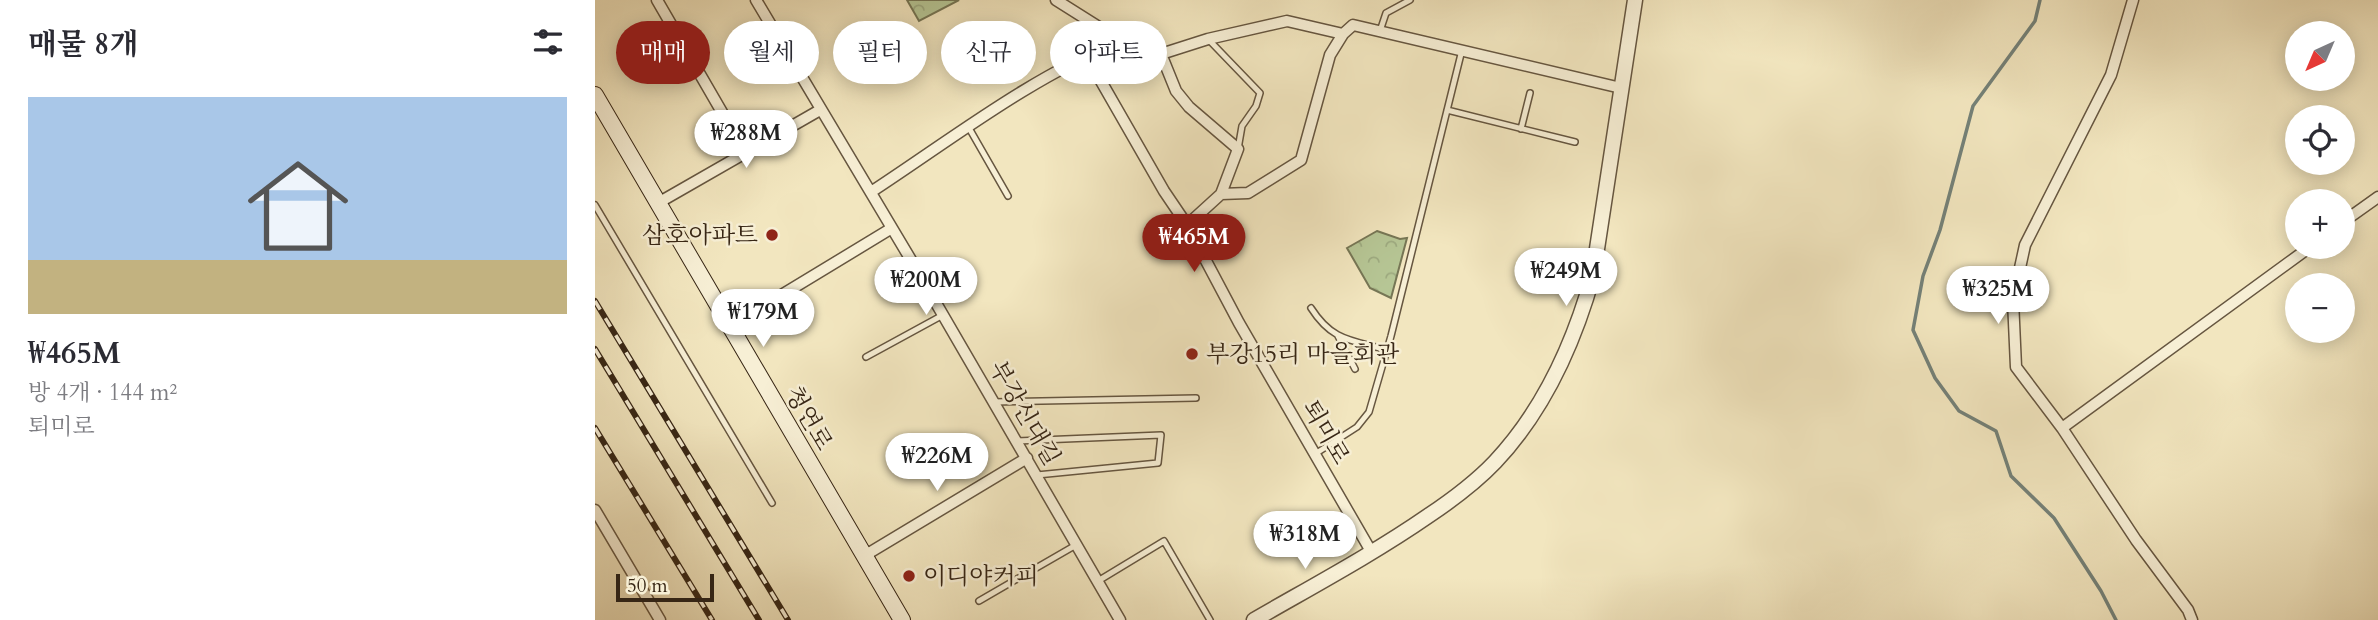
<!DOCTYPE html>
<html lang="ko">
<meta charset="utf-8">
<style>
:root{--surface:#fff;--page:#f2f2f3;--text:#2b2b33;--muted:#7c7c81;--line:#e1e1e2;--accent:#8f2418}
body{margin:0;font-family:Cardo,"Noto Serif KR",serif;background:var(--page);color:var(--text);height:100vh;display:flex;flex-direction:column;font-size:26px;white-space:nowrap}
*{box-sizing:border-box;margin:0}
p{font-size:23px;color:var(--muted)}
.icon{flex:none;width:38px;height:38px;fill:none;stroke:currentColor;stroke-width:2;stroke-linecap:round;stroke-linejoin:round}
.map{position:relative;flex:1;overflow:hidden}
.details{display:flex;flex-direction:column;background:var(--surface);width:595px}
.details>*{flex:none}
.top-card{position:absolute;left:21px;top:21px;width:665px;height:63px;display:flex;gap:14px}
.needle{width:46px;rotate:224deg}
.fabs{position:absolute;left:1690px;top:21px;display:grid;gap:14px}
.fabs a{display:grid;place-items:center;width:70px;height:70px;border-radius:50%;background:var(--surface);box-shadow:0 4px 18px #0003;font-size:35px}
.scale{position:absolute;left:21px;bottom:18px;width:98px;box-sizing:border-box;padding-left:7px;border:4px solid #372615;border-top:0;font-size:19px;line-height:24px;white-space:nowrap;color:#372615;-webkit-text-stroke:5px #f7efd5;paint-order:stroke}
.price{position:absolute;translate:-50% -60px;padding:0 16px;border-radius:24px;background:#fff;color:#222;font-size:23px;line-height:46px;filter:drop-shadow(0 2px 4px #0008)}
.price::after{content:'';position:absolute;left:50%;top:42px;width:21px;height:16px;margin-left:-10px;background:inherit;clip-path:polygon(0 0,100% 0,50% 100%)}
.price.selected{background:var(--accent);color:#fff}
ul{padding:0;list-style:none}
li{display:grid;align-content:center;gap:14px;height:371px;padding:0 28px}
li+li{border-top:2px solid var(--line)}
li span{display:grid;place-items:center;height:217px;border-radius:0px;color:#555}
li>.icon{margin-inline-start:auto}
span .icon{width:126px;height:126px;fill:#fffc;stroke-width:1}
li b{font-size:30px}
h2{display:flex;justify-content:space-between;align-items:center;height:84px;padding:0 28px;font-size:30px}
.tag{padding:0 24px;border-radius:32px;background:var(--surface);box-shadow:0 4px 18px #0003;font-size:24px;line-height:63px}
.tag.selected{background:var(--accent);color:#fff}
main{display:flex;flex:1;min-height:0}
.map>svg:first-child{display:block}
.park{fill:url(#park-crowns);stroke:#767655;stroke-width:2}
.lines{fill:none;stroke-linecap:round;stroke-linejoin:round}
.stream{stroke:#748178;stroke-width:3.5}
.service-casing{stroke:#665640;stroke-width:8}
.minor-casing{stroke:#665640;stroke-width:13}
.tertiary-casing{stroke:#665640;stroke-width:17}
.secondary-casing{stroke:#372615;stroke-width:18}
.service{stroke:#f7efd5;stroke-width:5}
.minor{stroke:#f7efd5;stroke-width:10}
.tertiary{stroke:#f7efd5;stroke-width:14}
.secondary{stroke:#f7efd5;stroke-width:16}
.rail-casing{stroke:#372615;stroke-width:6}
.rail{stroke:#f7efd5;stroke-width:3.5;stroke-dasharray:10;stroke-linecap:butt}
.poi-dot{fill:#8f2418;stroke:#f7efd5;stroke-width:2.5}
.labels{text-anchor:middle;stroke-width:5;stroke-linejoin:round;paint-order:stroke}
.poi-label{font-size:24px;fill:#372615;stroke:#f7efd5;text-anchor:start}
.street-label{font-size:24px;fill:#372615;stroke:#f7efd5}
</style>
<main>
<section class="details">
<h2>매물 8개<svg class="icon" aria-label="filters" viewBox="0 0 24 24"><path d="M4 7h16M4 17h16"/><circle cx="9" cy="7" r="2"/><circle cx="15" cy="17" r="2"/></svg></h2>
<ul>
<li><span style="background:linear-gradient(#a9c7e8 75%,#c2b280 0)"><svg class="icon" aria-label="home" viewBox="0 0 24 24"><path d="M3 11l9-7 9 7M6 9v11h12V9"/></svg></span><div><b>₩465M</b><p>방 4개 · 144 m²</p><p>퇴미로</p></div></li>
</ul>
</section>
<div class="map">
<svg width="1783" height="620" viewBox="0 0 1783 620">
<defs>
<pattern id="park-crowns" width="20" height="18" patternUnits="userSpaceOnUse" patternTransform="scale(1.75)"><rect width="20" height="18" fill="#b6c695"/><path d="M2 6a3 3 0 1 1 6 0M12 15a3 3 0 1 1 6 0" fill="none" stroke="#9daa80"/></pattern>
</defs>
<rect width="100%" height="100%" fill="#f2e6bf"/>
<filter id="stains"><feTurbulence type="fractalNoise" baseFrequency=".00286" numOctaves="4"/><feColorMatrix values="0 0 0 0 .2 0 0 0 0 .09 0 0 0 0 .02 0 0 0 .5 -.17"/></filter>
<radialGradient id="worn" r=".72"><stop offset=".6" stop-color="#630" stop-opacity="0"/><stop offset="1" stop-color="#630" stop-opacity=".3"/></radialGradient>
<path class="park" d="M312,0H364L324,21Z
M782,231L805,239L812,238L796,298L775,288L752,248Z"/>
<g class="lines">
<path class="stream" d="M1445,0L1440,21L1378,106L1345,230L1328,276L1318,330L1340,378L1364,411L1401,431L1416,476L1459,518L1506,591L1521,620"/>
<g class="service-casing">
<path id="service" d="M785,31L791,13L815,0
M613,39L665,93L661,106L647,126L643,149
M852,110L980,142
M374,128L413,196
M926,129L935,93
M0,205L177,503
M716,308C737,341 756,340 792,350
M743,336L760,369
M271,357L348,315
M399,402L601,398
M422,441L566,435L563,463L442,475
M720,454L762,427L774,412L796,336L867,50
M503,581L569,541L615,620
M384,601L481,545"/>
</g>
<g class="minor-casing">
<path id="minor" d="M62,0L150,152
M161,0L316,260L525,620
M1538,0L1516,75L1430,245L1418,300L1421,367L1467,428L1541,540L1593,610L1597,620
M748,34L735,55L706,160L653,193L626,194L592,225L644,323L777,553
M526,41L566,54L613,39L692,21L748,34L758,25L1026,88
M566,54L581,91L594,107L643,149L626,194
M491,55L569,191L592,225
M276,192C357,139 436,77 526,41L461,0
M63,203L225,110
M1748,222L1783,197
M134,327L297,228
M1467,428L1715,247
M0,510L65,620
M269,556L432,458"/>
</g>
<g class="tertiary-casing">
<path id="tertiary" d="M659,620C718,586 778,554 833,516C857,500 880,483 900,462C949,410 979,343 998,275L1040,0"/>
</g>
<g class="secondary-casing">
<path id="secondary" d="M0,95L307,620"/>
</g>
<use href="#service" class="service"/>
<use href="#minor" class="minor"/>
<use href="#tertiary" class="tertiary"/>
<use href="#secondary" class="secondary"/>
<g class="rail-casing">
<path id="rail" d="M0,301L193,620
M0,349L164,620
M0,428L117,620"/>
</g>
<use href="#rail" class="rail"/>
</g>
<g class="poi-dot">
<circle cx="177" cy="235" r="7"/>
<circle cx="597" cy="354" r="7"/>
<circle cx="314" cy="576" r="7"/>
</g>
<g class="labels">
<g class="poi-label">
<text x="163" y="243" text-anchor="end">삼호아파트</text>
<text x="611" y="362">부강15리 마을회관</text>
<text x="328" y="584">이디야커피</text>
</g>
<g class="street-label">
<text transform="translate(430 413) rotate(60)" y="8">부강신대길</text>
<text transform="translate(214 418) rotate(60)" y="8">청연로</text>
<text transform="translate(731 432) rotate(60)" y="8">퇴미로</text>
</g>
</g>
<rect width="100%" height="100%" filter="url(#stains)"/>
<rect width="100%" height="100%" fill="url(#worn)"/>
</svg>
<div class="fabs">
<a><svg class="needle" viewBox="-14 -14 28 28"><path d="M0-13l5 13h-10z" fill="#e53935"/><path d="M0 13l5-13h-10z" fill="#7c7c81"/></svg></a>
<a><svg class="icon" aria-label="locate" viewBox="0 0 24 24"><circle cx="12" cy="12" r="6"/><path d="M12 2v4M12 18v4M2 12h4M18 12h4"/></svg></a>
<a>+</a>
<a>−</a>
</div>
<div class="scale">50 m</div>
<b class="price" style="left:151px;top:170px">₩288M</b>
<b class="price selected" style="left:599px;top:274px">₩465M</b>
<b class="price" style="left:971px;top:308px">₩249M</b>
<b class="price" style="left:331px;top:317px">₩200M</b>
<b class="price" style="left:1403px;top:326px">₩325M</b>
<b class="price" style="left:168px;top:349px">₩179M</b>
<b class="price" style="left:342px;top:493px">₩226M</b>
<b class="price" style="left:710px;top:571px">₩318M</b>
<div class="top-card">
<a class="tag selected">매매</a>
<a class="tag">월세</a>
<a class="tag">필터</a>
<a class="tag">신규</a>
<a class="tag">아파트</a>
</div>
</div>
</main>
